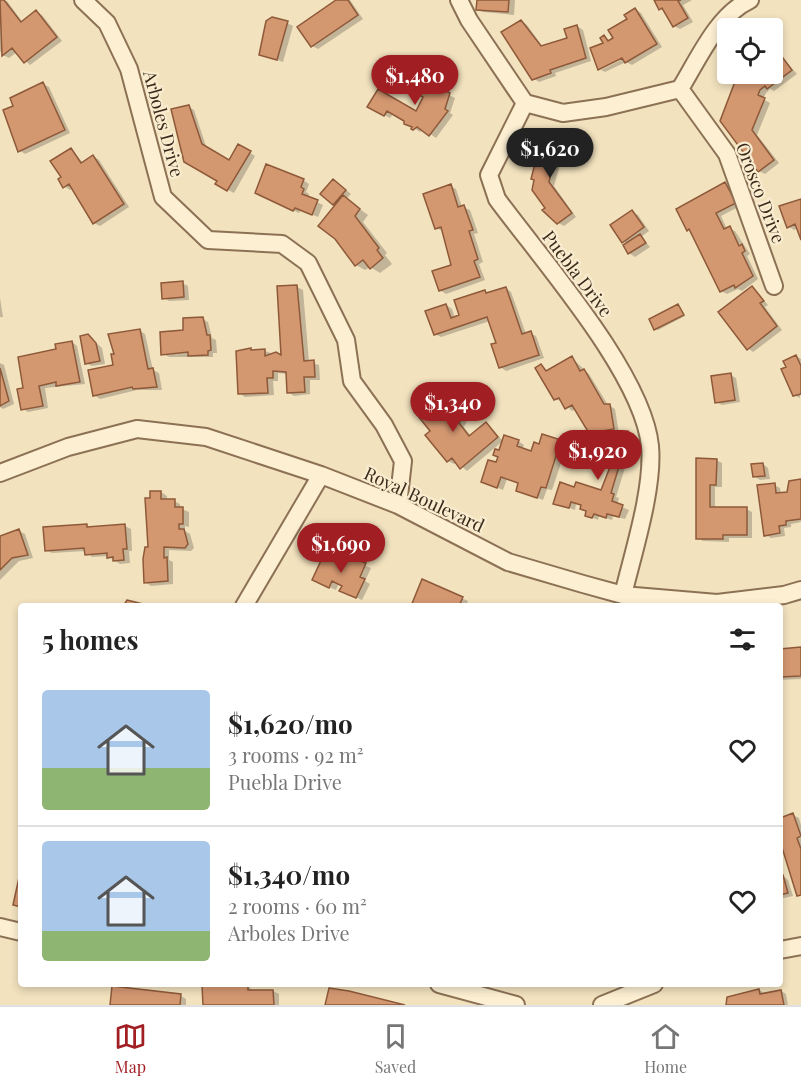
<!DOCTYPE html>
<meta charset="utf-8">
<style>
:root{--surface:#fff;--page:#f6f6f6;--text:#222;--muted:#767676;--line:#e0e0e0;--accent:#a11f23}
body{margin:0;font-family:"Playfair Display",serif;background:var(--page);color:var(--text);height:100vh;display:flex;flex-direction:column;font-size:22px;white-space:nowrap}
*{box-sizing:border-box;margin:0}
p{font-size:20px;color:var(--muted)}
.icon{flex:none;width:33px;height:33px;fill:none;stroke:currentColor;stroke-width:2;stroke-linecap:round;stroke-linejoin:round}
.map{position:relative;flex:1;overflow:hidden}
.details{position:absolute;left:18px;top:603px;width:765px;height:384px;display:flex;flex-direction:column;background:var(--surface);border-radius:6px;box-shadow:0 3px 9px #0003}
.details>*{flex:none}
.buttons{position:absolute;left:717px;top:18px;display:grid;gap:12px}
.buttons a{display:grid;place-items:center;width:66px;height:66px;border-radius:6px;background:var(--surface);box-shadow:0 3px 9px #0003;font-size:30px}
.price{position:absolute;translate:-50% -51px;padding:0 14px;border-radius:21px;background:var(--accent);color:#fff;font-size:20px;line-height:39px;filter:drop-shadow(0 2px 3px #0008)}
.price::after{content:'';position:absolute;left:50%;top:36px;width:18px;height:14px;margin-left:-9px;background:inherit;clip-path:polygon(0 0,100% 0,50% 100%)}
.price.on{background:#222;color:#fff}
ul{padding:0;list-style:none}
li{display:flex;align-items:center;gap:18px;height:150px;padding:0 24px}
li+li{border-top:2px solid var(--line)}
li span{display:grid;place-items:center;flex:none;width:168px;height:120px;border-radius:6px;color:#555}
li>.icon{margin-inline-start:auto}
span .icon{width:72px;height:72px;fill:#fffc;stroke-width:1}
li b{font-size:26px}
h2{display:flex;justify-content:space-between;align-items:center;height:72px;padding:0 24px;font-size:26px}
.dock{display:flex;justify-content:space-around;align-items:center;height:84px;border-top:2px solid var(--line);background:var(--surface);font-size:16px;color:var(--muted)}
.dock a{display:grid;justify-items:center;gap:3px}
.dock .on{color:var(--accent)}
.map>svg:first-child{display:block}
.shadow{fill:#0003}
.building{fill:#d49871;stroke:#8e5939;stroke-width:1.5}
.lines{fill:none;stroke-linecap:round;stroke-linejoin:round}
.street-casing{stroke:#8c7155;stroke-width:20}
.street{stroke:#fcefd2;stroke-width:16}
.labels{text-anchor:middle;stroke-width:4.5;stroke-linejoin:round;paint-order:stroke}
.street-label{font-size:18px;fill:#3a2a1b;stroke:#f9eccf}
</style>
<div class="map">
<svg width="801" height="1005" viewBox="0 0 801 1005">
<rect width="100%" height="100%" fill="#f2e2be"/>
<path class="shadow" d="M0,0L7,1L23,23L37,12L42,15L62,41L30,65L17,52L9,58L3,55L0,51Z
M339,0H350L363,19L318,49L312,46Z
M479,0H515L514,15L483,12L477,9Z
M657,0H692L683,5L693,22L680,29L674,26Z
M635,9L641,13L662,47L632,65L626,62L605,72L601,70L629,56L628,53L599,69L604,37L611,41Z
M521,21L527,25L543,47L568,39L577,26L583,30L591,61L555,73L556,76L539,82L533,78Z
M287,23L293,26L283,62L260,54Z
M774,48L797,74L774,91L770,89L766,93L763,99L770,103L757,135L779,163L765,174L759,171L740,83L742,74H772Z
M415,77L455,98L450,113L453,115L436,138L423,129L420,132L393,114L390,118L369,107L416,113L425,97Z
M43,84L49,87L70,133L25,154L19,150L15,107Z
M189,107L194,110L207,149L230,162L239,146L255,156L234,193L217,184L219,180L186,161Z
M558,136L576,156L560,165L554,186L576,217L564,226L551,219L533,190Z
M71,149L83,163L93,156L99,160L129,207L100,226L94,223L73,188L70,190L64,186L63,177Z
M303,180L309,184L306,192L309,194L308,198L323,205L318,217L301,210L299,213L262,196Z
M339,184L351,194L346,199L368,215L363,222L387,253L385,255L392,264L380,273L370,267L365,270L356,265L337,206L334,204Z
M725,184L731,187L740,206L721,216L727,229L735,231L750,254L747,256L758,279L742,291L738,289L727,294L721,291L692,232L688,229Z
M450,186L456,189L462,207L470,210L478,233L474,234L483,262L479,264L485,280L446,294L440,290L453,266L443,231L436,228Z
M801,200V235L798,228L794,230L788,226Z
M632,212L638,215L649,231L641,237L650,247L635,257L629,253L625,246L628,244L623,241Z
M182,283L188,286L189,300L169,301L164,298Z
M297,287L303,290L309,362L319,365L320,380H310V394L294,396L288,392L287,374L278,373V381H273L274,395L245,397L239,393L251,350L265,351L282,357Z
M752,287L768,305L765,307L782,330L753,352L748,348Z
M506,288L511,292L526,334L530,333L536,336L544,358L506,371L500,367L498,344L490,321L441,337L435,334L446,305L452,309L455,318L461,316L485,292L489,294Z
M0,298L3,317H0Z
M678,306L685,316L658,330L655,329Z
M202,319L208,322L212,338L216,340L217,353H213V357H169L163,354Z
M140,331L145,334L153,370L159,373L162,390H137L100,399L94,395Z
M88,336L102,348L105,364L92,366L86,363Z
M72,342L77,346L85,384L45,388L48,408L28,412L23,409L25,389L58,351Z
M796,356L801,359L800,398L794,395L788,368Z
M572,358L589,374L608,405L615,409L619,434L628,433L634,436L637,454L629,455L616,497L619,498L617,505L629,510L625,519L613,516L612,520L599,516L598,520L586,515L587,511L582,506L576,504L575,510L555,503L575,489L602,492L615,458L606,459L600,456L602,437L592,431L576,409L572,411L563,402L555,399L541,366L549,372Z
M0,363L4,365L14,404L3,409L0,407Z
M730,375L736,378L740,402L722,405L716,402Z
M440,397L453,411L461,414L467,421L464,427L471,436L487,424L503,441L467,471L457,462L454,464L448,461L432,431L434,402Z
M543,436L567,445L552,490L547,489L543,500L517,490L520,483L507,479L503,490L482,481L497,464L500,452L518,441L524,445L522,450L532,453L540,446Z
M698,460H716L722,463V487H715V509H746L752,512V538H729V542L703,541L697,538Z
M763,464L768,468L770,479L760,480L754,476Z
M801,481V522L791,524V527L784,528L785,536L771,538L766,535L774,485L780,488L781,494L788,493Z
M161,492L167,496V501H174L180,504V508L189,512V527L185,526V531L190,534L194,548L191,551L169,550V560L173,562V584L151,586L145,582L152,500Z
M125,526L131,529L132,551H129L130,563L120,564L108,556L92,557L86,551L52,553L46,550Z
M19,531L25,534L33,558L19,561L0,580V537Z
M344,557L371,568L365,581L370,584L362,600L347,593L343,586L339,583L336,590L319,583Z
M423,581L468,601L466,606H412Z
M801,648V679L780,680V650Z
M793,815L799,818L801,825V896L780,838V820Z
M783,876L788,880L793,896L780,899V877Z
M248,986L254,992L273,991L279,994V1005H204Z
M759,990L766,994L781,991L786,994L788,1005H728Z
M181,996L186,999V1005H111Z"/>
<path class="building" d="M0,0H4L21,22L36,10L57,37L24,63L12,48L2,56Z
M336,0H348L358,15L311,47L297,27Z
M477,0H509L508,12L476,10Z
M654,0H681L678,1L688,18L673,27L662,8L659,10Z
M635,8L657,44L625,63L622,58L598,70L590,48L603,43L600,38L604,35L608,41L613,38L608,30L627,19L624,15Z
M272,17L288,21L277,60L259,55L266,21Z
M521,20L541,46L567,38L564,29L577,25L586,58L550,70L551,73L532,80L501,32Z
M774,46L792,70L767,89L765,86L760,90L758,95L765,98L752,130L774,160L758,172L720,121L736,79L739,81L742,74H772Z
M415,75L450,93L445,109L448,111L429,136L417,127L413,130L411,129L412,127L404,124V121L387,111L384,116L367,107L378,89L416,111L423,97L407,89Z
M43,82L65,130L18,152L3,110L13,106L10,98Z
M189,105L202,144L229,160L238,144L251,151L227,191L215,184L217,181L184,162L171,109Z
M558,134L572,152L554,161L549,182L572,213L557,224L542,210L545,208L532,190L534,180L531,179L539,148Z
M71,148L81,163L93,155L124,204L93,224L69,184L63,188L58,179L61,177L50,161Z
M266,164L304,179L301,187L304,189L302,194L318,200L312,215L295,208L293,211L255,193Z
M333,179L346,190L333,205L320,194Z
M725,182L736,203L716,213L724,229L730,226L739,246L742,244L745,251L742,253L753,276L735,288L734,285L720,292L689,229L687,231L676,209Z
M451,184L458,207L464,205L473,230L469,231L478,259L474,261L480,277L439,291L432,271L451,265L441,227L435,229L423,194Z
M343,195L360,209L355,216L379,248L377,250L383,258L370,269L363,260L355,266L335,239L318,226Z
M801,199V240L795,224L787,228L779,206Z
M632,210L644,227L622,243L610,225Z
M640,234L646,243L628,254L623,245Z
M183,281L184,297L162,299L161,283Z
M297,285L304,361L314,360L315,377H304L305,392L287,393L286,372L273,371V378H267L268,393L238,394L236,351L251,348V350L265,349V356L276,352L281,355L277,286Z
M752,286L764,301L760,303L777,326L747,350L718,312Z
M506,287L522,334L531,331L539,355L499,368L491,344L496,343L487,317L434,335L425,311L446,304L451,318L459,315L454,300L485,290L486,293Z
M678,304L684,315L654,330L649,319Z
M203,317L207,335H210L211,350L208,351V355L188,356V352L161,355L160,332L183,330V318Z
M140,329L148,369L153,368L157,387L133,389L132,387L93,396L88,370L113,365L111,354H114L108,334Z
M88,334L96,343L100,361L85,364L80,336Z
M72,341L80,382L56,386V382L39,386L43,406L21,410L17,389L23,388L18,357L56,349L55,344Z
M796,355L801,366V394L793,396L781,369L786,367L783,361Z
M572,356L580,371L584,369L604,404H610L614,429L591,433L587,430L572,405L565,409L559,398L554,400L535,368L541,364L546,371Z
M0,368L9,401L0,406Z
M731,373L735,400L715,403L711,376Z
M440,396L450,409H456L462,417L459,423L469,436L486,422L498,437L460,469L452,458L447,462L425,435L430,431L414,411L430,398L432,401Z
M628,431L632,451L623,453L611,493L614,494L612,501L623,505L619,517L607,514L606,518L594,514L592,518L585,516L586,511L580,509L581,505L571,502L569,508L553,504L560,482L574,487L576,482L601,490L615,454L599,457L595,437Z
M542,434L561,440L546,488L541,487L537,498L516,491L518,483L501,477L497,488L481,482L488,460L496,462L498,457L493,455L495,449L499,450L504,435L519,440L517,446L531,451L534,442L539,444Z
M696,458L717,459L716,485H710V507H747V535H723V539H696Z
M763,463L765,476L753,477L751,464Z
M801,479V519L786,521V525L779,526L780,533L764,536L757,485L775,483L776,493L787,492L789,481Z
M150,491H161V499H175V507H183V524H179V529H184L188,544L185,548L164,547V558L167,557L168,581L144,583L143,559L145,547H148L145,498H150Z
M87,524V527L125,524L127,549H123L124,560L113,561V557L107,558V553L85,555L84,548L45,551L43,527Z
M19,529L28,555L12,558L0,570V536Z
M325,552L342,559L343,555L366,563L360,577L365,579L356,598L339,591L342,586L332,581L329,588L312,580Z
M422,579L463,597L459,606H411Z
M127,600L151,606H123Z
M801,647V676L780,677V649Z
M793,813L801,836L797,838L801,849V895L797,896L780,841V818Z
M20,873H21V907L13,905Z
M780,875H783L788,893L780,895Z
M248,984V990H273L274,1005H203L202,986Z
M112,986L181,994L180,1005H110Z
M329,988L349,991L405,1005H325Z
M759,989L760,994L781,990L784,1005H726L727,997Z"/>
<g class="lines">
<g class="street-casing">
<path id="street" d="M83,0L107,23L129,69L163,197L208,240L282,244L308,263L346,340L352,381L384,425L403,461L398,505
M459,0L469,20L525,103L489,175L497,199C541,259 643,374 650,446C654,488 633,553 623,595
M680,89L727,154L774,286
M525,103L563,113L606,107L680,89C698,60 717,15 750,0
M0,473L68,447L137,429L206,437L321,475L398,505L508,562L583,584L623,595L717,603L784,595L801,590
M244,606L321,475
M0,927L21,932
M780,950L801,946
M439,984L516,1005
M602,1005L654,984"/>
</g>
<use href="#street" class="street"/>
</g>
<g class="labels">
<g class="street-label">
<text transform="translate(163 124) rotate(75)" y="6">Arboles Drive</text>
<text transform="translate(760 193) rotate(69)" y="6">Orosco Drive</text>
<text transform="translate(577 274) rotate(53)" y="6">Puebla Drive</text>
<text transform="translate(424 500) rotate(25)" y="6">Royal Boulevard</text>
</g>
</g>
</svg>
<div class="buttons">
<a><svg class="icon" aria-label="locate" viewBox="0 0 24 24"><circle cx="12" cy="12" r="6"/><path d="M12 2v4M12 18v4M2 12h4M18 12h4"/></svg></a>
</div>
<b class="price" style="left:415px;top:106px">$1,480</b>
<b class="price on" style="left:550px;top:179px">$1,620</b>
<b class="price" style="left:453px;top:433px">$1,340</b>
<b class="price" style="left:598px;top:481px">$1,920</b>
<b class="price" style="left:341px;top:574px">$1,690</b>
<section class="details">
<h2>5 homes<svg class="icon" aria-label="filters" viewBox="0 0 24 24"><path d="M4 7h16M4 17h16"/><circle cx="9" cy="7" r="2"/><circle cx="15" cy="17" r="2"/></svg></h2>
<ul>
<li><span style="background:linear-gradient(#a9c7e8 65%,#8fb573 0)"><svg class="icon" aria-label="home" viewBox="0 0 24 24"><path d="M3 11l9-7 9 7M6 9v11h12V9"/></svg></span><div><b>$1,620/mo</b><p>3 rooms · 92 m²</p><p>Puebla Drive</p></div><svg class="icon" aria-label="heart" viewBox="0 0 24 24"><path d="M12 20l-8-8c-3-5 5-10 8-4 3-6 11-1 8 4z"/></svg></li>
<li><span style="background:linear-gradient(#a9c7e8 75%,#8fb573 0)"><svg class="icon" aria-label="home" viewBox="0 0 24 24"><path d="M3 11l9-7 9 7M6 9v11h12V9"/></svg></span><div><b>$1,340/mo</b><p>2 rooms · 60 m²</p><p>Arboles Drive</p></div><svg class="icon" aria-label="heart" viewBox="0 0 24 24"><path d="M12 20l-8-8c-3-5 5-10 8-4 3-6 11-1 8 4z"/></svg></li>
</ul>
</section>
</div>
<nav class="dock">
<a class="on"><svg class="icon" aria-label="map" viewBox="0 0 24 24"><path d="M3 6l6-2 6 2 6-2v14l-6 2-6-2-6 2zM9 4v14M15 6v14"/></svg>Map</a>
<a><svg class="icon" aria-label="saved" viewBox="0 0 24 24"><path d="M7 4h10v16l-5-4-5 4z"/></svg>Saved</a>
<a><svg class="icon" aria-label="home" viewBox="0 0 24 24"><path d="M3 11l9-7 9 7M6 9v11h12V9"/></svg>Home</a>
</nav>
